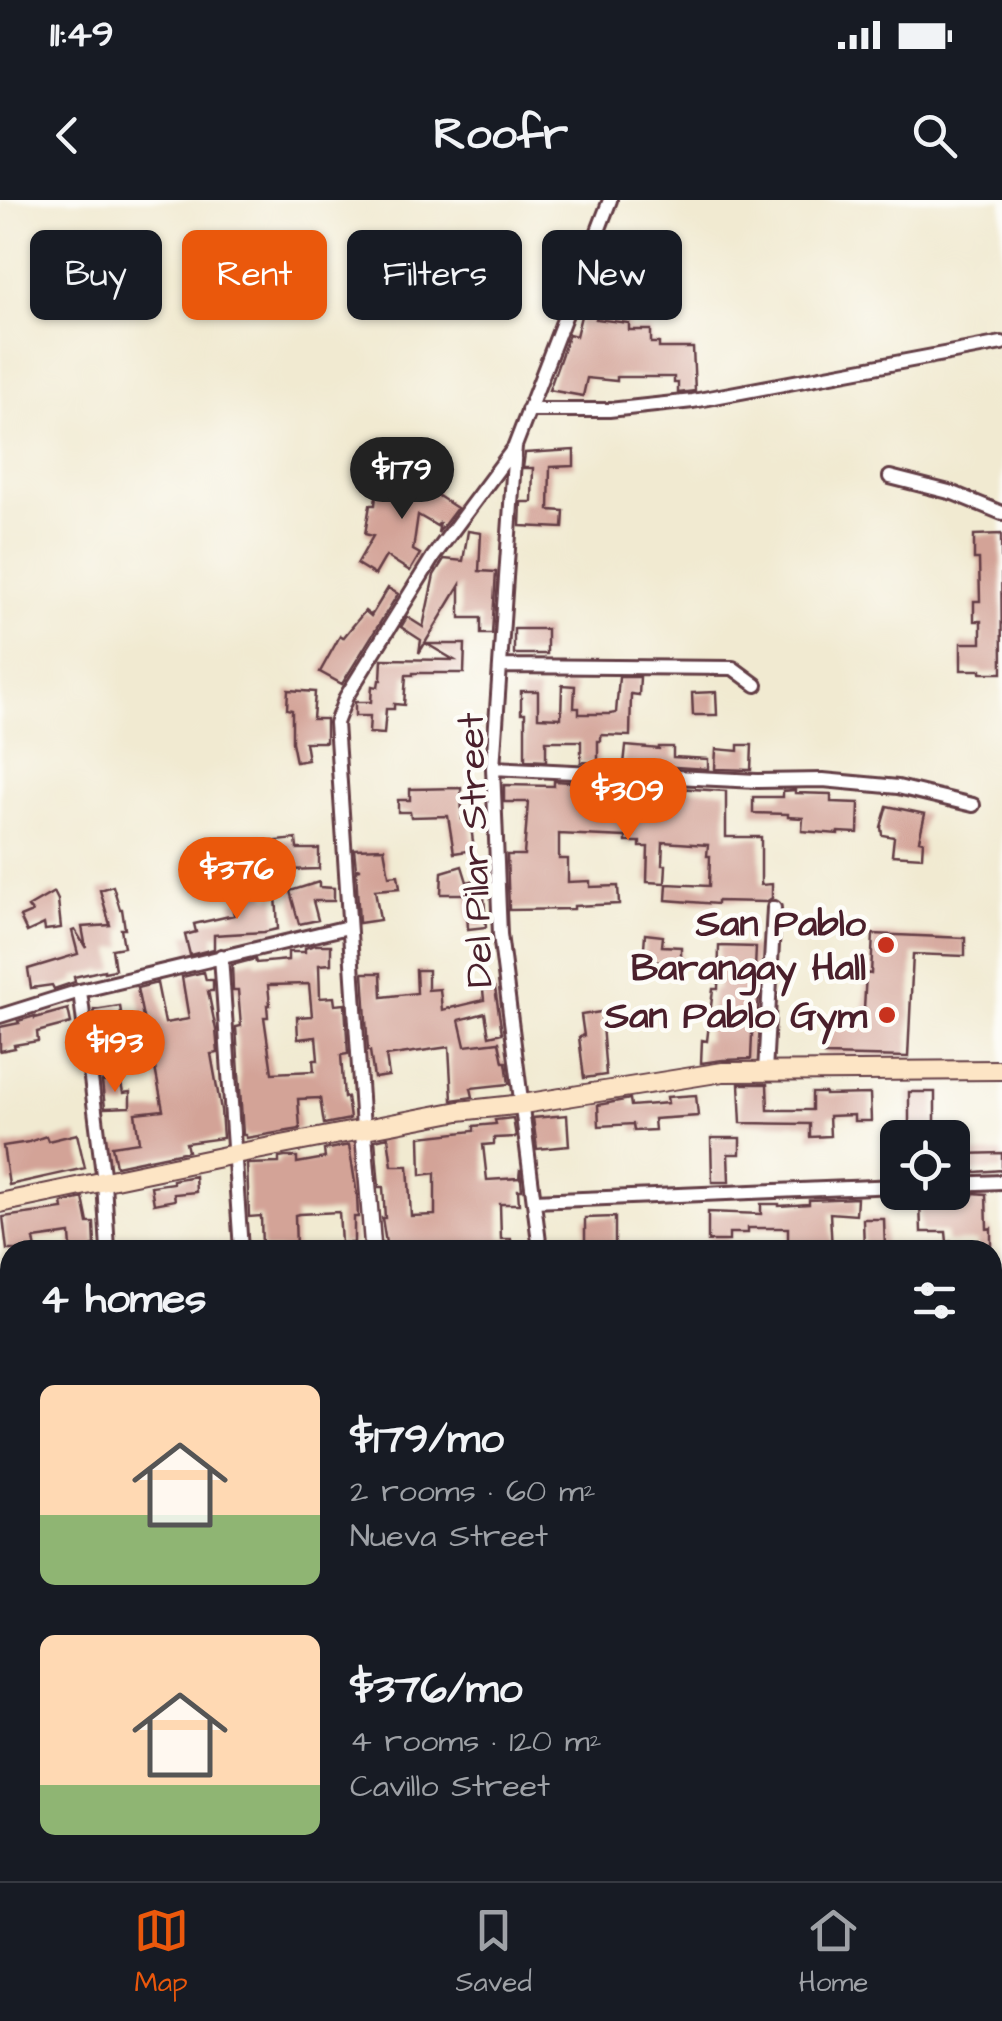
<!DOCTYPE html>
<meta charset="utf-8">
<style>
:root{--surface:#171b24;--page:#242831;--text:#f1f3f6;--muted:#9ea1a6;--line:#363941;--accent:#ea580c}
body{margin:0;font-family:"Architects Daughter",sans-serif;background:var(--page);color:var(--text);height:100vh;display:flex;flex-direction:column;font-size:38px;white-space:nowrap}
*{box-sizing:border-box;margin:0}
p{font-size:32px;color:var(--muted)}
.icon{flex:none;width:55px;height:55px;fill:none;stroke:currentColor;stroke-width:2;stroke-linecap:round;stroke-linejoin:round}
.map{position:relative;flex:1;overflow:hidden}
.drawer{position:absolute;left:0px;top:1040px;width:1002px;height:642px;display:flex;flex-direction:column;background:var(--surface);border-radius:30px 30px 0 0;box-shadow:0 2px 8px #0004}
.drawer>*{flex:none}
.guide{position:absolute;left:30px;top:30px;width:942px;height:90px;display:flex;gap:20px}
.tools{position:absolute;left:880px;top:920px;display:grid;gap:20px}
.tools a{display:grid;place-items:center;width:90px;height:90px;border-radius:15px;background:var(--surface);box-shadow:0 2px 8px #0004;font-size:50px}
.price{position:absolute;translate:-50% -85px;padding:0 22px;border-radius:35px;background:var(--accent);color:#fff;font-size:32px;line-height:65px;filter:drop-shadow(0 2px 5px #0008)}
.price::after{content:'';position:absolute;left:50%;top:60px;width:30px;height:22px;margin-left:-15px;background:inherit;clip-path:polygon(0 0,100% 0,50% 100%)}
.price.selected{background:#222;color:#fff}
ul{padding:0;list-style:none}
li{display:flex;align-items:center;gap:30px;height:250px;padding:0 40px}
li span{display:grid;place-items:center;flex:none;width:280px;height:200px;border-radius:15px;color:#555}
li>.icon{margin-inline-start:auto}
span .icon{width:120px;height:120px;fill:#fffc;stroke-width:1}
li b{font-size:42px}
h2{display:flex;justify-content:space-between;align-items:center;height:120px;padding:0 40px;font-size:42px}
.tag{padding:0 35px;border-radius:15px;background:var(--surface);box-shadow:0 2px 8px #0004;font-size:35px;line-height:90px}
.tag.selected{background:var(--accent);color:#fff}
.status{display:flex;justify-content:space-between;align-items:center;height:70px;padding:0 50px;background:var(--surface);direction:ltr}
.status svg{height:28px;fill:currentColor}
header{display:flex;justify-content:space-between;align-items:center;height:130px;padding:0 40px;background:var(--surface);font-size:45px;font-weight:800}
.tab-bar{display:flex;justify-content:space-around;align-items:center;height:140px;border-top:2px solid var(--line);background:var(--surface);font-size:28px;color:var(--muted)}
.tab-bar a{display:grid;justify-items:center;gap:5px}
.tab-bar .selected{color:var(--accent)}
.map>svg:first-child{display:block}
.building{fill:#d3a397;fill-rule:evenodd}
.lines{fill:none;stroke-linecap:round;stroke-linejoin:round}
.minor-casing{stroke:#633d44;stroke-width:18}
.tertiary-casing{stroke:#633d44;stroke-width:20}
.secondary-casing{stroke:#633d44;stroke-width:22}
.minor{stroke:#fff;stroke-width:12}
.tertiary{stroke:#fff;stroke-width:15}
.secondary{stroke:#fde5c5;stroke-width:18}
.poi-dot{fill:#c8321e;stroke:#fdfcf7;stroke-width:4}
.labels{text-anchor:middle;stroke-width:9;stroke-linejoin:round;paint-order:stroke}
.street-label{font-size:38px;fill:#4a1f2b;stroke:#fdfcf7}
.poi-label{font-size:38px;font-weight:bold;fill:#4a1f2b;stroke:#fdfcf7;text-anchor:end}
</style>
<div class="status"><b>11:49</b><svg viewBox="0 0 49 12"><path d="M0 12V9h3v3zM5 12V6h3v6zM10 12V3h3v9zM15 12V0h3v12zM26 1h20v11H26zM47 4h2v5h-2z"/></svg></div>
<header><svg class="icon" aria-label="back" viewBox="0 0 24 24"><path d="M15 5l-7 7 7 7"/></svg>Roofr<svg class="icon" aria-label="search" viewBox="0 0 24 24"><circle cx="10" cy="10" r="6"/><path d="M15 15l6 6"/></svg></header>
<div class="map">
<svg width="1002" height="1681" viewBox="0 0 1002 1681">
<rect width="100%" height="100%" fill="#fdfcf7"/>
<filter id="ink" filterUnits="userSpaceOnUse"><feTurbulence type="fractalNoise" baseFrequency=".01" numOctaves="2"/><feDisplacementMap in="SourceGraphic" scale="20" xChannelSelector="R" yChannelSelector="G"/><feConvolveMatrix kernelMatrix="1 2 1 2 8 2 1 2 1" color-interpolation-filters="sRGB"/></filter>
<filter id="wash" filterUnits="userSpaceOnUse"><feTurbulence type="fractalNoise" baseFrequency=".0048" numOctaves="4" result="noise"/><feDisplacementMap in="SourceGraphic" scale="40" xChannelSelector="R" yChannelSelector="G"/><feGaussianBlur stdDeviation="2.25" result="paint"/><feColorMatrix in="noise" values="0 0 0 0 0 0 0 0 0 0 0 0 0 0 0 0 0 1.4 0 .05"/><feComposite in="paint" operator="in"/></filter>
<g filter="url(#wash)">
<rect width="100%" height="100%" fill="#f1ead1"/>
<g id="blocks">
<path class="building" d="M605,59L623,63L621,70L640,75L636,88L618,83L617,89L598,84Z
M582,112L597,115L596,119L629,123V130H651V143H659V148H693L695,191L678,193V183H674V177H617V181L587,178L583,196L549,190L569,134L576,136Z
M574,250V266L550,267L549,310L564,311L563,328L520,326L521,302H532L533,268H523L525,253Z
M412,273L440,278L437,295L457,308L438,333L440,322L437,326L418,315L413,350L420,354L410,371L386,356L375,375L357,364L373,336L365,334L370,305H375L377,288L408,292Z
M468,331L481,333L479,371L496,372L492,434H481V418H460V385L419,453L421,440L401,427L407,417L423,427L434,375L444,359L463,361Z
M1001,334L1002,473H981V470H961V443H981V421H974V401H980L979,359H974V335Z
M388,388L398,394L342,484L320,472L340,436L343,438L365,411L371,416Z
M514,429H547V454H514Z
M427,444H465L464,473H413V475H406L404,505L394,504V509H386L384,534L369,533L370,516H355V502H371L372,486L378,487L379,480H381L382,459L454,460Z
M619,477H640L639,495L631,494L630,536L601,535V541H598V563L581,562V541H546V561L525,560V513H521V491H538V517L561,518L562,485L575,486L574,508H579V514H610L616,513Z
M288,490L315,492L313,519H326V542H305L308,560L296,562L292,542V510L287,509Z
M716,492L717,515H693L692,493Z
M738,545H752L751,570L715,569L716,549L738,551Z
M626,546L659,549V547H673V557L708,559V569L624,564Z
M554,581L726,591V637H761V685L772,684V698L766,702L717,701V704L666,700L667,684L709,686L710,656H707L708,645L663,642L662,665H666L665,683L647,682L648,647H640V642H626V637L559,634V659H568V682L590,681V687L618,686L619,704L574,706V709L509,710L507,655H524L528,602H504V585L554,586Z
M461,588L462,619L470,618L474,650L454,653L448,616L411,617L410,612H398V600H410V589Z
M795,590V593L831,594V602L859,603L858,633L838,632V634L802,631L803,618L788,617V614L753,613V597H783V591Z
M887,606L925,614L919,640L923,641L922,657L892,655L894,637L882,635L881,627Z
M296,639L297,649H319V669L286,670V654L268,655L267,642Z
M384,648L389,676L398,675L400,688L375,690L380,720L359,723L356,670L361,669L356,668L354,649Z
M215,650H232L234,667L219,668V664L198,666L197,652Z
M462,666L467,682L476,680L479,695H484L486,727L468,729L466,694H441L442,672Z
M319,682V687L334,688V701H313L318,720L299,724L290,691Z
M113,686L120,709H122L125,729H121L124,747L112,749L115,770L104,772V770L74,777L75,782L54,789L52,785L31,788L28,769L78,754L72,731L75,730L86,748L82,727L110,725L100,690Z
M266,688L267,698L276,695L278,729L264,732L214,735V749L190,755L185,735L196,732L194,724L234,715L231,702L253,697V689Z
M54,692L58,700L61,728L45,730L44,724L27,732L20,717L32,712L28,707Z
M645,734L663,736L662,746L681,747V763L643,761Z
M873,734L965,738V756L913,754L908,857L824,855L825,826L863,827L866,773L871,774Z
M315,745H331V764L319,765L320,798L334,797L335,805L345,804L348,854L341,855L344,898L347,897L350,919L324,924L320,898L298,899L300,929L246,938V935H243L236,827L241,826L238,790H233L232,765L255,759L256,763L288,760V752H305V748ZM309,784L312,816L297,817L298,839L316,837L318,860H313L314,871L272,873L264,817H268L267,805H270L268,785Z
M719,746L756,747L754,792H759L758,810H753L751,859L723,860L701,863L702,840L707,841L713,789H718Z
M416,770H428V790L440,789L442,810L484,800L483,790L495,788L502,833L489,836L485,813L459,820L465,846L499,842L503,862H506L509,884L471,888L473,897L452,900L449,847L386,856L389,876L374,878L370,851H368L363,773H381L382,797L417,793Z
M204,772L206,780H213V791H208L216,830L218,853L211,854L221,910L223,938L186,943L188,951L116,966L112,946L139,942L135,913L163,910L151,847L130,851L127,835L146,832L137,788L157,783L165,823L189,819L182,777Z
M120,806L124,832L98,835L94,810Z
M68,809L71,823L37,832L38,841L14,845L15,848L0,851V827L19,823L18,821L35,816V818Z
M601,812L606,875L584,878L579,837L584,836L581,815Z
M120,879L123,893L130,892V907L105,908L102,882Z
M739,884H767L768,910H812V893H825V895L870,894L871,921H854V915L829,916L830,936L810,937V924L741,923Z
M909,892H935V931H909Z
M696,895L698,916L654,919L655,930L634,931L633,924L599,926L598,905L630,899L631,906L668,903L667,897Z
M567,915L569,946L537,949L533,918Z
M513,918L516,937L494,938V944L483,945L487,980L519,978L520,969L522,990H518L519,1004H500L501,1039H511V1050H387L382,1018H385L383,987H379L375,940L388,937L392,966H408L411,1016L435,1015V973L421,975L420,937L474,931V926L496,924L495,920Z
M77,934L85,968L9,985L3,946L29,942L46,936L48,941Z
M711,938H740V954H728L729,982H712Z
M349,945L357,995L358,1017H354V1043H341L339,1012L299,1014L295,1015L296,1050H264V1047H262L261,1016L249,1017L247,964L279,963V958L285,957H297V963L325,958L324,950Z
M1002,953V970L962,973L961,954Z
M195,976L196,992L174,994L175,1000L154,1004L151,986L173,983V980Z
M973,993L986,994L987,1029L991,1028V1050H977V1041L947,1042L946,1032H921L920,1002H946L945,996L973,995Z
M83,998L88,1023H94L95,1046H93V1050L71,1048L70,1034L34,1039L36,1050H7L3,1017L63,1009L62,1003Z
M857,998L856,1015L830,1013L832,1050L788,1048V1028H748V1033H729V1041H708V1012L761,1014V1004H779V1006L809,1004V1000Z
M615,1017V1050H585V1018Z
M863,1019H884L885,1050H864Z"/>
</g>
</g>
<g filter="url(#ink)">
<use href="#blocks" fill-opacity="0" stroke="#633d44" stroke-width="2.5"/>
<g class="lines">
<g class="minor-casing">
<path id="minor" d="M528,210H609L693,201L1002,143
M890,277L953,293L1002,313
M500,466L733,468L756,485
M493,568L757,581L823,580L898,587L973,605
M221,756L241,1050
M80,791L104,982L108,1050
M0,816L80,791L348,727
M765,872L774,708
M363,928L336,523L346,497L433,357L514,248
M952,984L1002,982
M534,1001L898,986
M540,1050L500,734L493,568L515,246L610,0
M992,1099H1002
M0,1370H10
M992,1452H1002
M0,1477L10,1594
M17,1672L18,1681
M156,1672L157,1681
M283,1672L284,1681
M729,1672V1681
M779,1672L780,1681
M839,1681V1672"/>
</g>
<g class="tertiary-casing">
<path id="tertiary" d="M363,928L373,1050
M0,1648H10
M408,1672V1681
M658,1672L688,1681"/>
</g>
<g class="secondary-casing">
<path id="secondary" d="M0,1003L235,954L459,911L523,904L723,872L1002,870
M992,1615L1002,1581
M974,1681L977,1672"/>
</g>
<use href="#minor" class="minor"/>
<use href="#tertiary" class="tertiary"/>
<use href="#secondary" class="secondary"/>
</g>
</g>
<g class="poi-dot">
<circle cx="886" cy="745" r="10"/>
<circle cx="887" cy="815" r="10"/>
</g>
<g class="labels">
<g class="street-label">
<text transform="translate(474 650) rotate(-92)" y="13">Del Pilar Street</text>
</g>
<g class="poi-label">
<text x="866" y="736">San Pablo<tspan x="866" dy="44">Barangay Hall</tspan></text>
<text x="867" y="828">San Pablo Gym</text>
</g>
</g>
</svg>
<div class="tools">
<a><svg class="icon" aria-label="locate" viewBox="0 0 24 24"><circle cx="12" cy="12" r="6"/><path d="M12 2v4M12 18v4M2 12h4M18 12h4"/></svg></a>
</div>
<b class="price selected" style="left:402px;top:322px">$179</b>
<b class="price" style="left:628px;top:643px">$309</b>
<b class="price" style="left:237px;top:722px">$376</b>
<b class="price" style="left:115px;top:895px">$193</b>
<div class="guide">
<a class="tag">Buy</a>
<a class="tag selected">Rent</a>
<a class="tag">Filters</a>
<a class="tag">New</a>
</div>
<section class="drawer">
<h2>4 homes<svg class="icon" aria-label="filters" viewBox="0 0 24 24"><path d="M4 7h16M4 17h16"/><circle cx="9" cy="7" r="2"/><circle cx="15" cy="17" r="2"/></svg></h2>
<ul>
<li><span style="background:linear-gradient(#ffd9b3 65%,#8fb573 0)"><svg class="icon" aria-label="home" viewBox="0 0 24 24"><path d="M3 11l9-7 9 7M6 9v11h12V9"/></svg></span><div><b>$179/mo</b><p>2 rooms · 60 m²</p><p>Nueva Street</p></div></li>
<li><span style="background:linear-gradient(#ffd9b3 75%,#8fb573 0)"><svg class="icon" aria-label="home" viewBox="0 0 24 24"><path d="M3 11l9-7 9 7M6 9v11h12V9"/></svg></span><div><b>$376/mo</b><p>4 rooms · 120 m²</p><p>Cavillo Street</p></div></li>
</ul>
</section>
</div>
<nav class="tab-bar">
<a class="selected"><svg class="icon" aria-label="map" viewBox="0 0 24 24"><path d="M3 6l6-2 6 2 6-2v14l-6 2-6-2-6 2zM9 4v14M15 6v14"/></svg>Map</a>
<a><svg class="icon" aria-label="saved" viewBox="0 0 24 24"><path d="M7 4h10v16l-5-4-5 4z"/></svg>Saved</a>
<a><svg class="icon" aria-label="home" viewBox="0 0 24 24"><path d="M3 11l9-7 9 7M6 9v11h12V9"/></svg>Home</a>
</nav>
